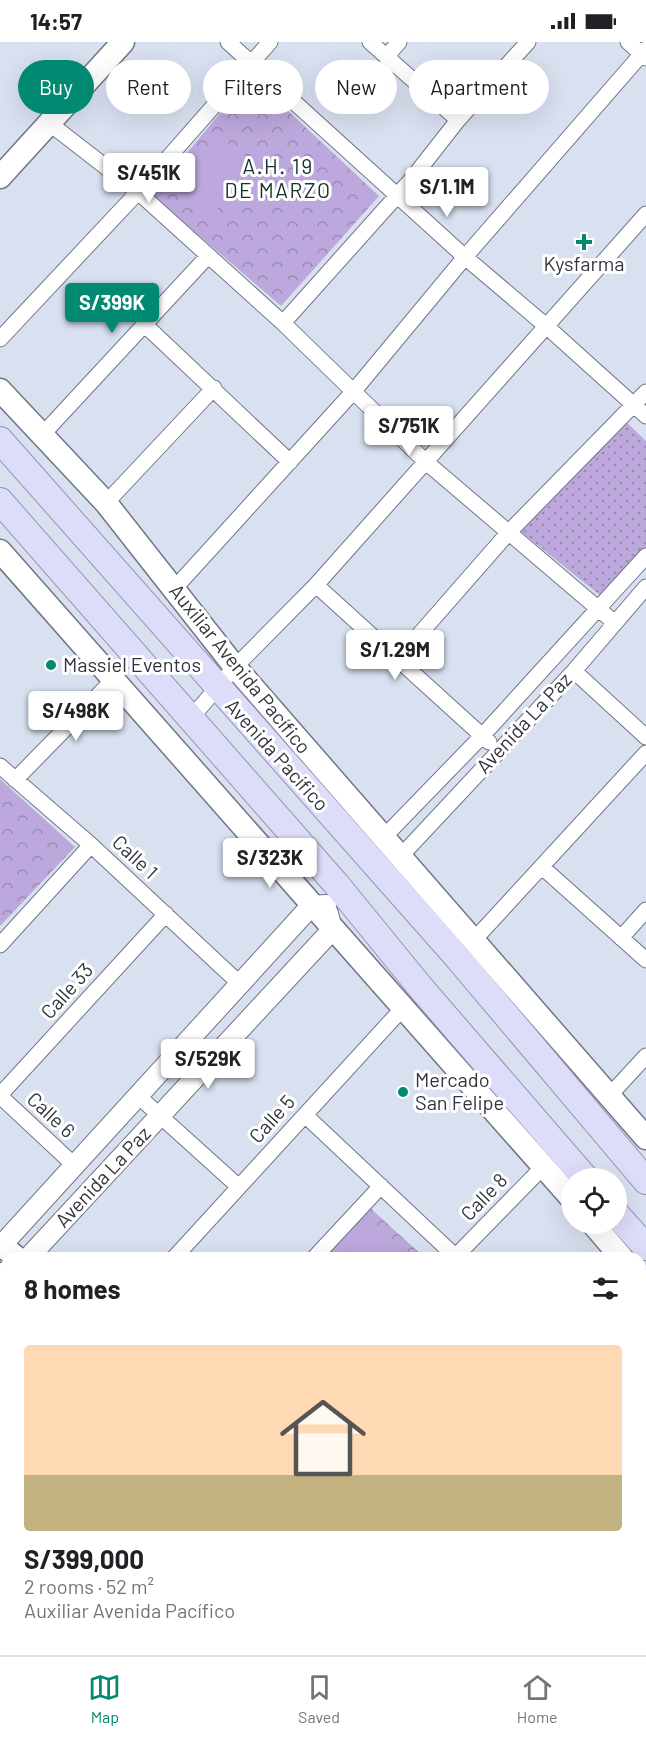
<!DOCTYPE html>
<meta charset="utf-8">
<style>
:root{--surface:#fff;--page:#f2f2f2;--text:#202124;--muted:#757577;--line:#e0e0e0;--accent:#018a71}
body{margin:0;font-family:Barlow,sans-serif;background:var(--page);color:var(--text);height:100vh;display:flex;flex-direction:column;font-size:22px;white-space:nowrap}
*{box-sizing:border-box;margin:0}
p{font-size:20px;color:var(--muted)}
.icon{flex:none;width:33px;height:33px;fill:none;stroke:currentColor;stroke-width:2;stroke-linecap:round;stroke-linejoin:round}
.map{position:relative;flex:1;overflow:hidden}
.drawer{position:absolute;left:0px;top:1210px;width:646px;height:404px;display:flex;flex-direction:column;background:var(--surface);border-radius:18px 18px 0 0;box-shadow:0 6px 24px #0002}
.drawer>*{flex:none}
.top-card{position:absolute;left:18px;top:18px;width:610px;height:54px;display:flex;gap:12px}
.tools{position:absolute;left:561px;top:1126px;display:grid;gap:12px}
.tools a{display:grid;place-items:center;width:66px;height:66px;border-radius:50%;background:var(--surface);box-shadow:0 6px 24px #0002;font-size:30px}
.price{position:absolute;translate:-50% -51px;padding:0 14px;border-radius:6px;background:#fff;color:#222;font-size:20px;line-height:39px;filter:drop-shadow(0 2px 3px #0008)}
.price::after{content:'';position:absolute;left:50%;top:36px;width:18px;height:14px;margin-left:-9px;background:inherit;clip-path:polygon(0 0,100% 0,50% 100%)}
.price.current{background:var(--accent);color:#fff}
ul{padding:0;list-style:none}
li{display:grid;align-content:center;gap:12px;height:318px;padding:0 24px}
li+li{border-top:2px solid var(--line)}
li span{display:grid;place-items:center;height:186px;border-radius:6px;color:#555}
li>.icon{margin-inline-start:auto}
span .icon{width:108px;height:108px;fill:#fffc;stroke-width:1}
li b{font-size:26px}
h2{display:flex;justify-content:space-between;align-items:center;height:72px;padding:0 24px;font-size:26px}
.tag{padding:0 21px;border-radius:27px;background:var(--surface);box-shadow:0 6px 24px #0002;font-size:21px;line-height:54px}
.tag.current{background:var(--accent);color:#fff}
.status{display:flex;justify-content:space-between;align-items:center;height:42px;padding:0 30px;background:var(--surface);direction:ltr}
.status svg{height:16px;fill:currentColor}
.tab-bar{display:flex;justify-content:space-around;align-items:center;height:84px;border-top:2px solid var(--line);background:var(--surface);font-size:16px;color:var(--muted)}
.tab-bar a{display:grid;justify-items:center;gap:3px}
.tab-bar .current{color:var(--accent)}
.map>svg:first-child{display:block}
.grass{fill:url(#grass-dots)}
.park{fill:url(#park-crowns)}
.pitch{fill:#bda8dd}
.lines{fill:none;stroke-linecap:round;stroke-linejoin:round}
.minor-casing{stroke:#6f7685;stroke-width:17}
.tertiary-casing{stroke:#6f7685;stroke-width:22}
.secondary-casing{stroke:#6f7685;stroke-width:25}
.primary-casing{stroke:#9394b4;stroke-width:28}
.minor{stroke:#fff;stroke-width:15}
.tertiary{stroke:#fff;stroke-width:20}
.secondary{stroke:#fff;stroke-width:22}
.primary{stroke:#ddddf9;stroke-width:26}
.poi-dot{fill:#018a71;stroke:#fff;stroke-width:2}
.labels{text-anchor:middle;stroke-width:6;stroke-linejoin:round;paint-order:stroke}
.poi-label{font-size:20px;fill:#33353c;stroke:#fff;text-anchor:start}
.street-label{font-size:20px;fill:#33353c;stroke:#fff}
.neighbourhood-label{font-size:21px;letter-spacing:1.5px;fill:#14332b;stroke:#fff}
</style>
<div class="status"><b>14:57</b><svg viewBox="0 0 49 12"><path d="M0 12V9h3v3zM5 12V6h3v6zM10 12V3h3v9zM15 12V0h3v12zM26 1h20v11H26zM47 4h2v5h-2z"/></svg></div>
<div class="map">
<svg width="646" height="1613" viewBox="0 0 646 1613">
<defs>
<pattern id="grass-dots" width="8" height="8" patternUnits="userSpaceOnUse" patternTransform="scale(1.5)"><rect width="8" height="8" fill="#bda8dd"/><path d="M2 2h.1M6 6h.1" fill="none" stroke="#9a8ab4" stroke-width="1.8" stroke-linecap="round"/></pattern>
<pattern id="park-crowns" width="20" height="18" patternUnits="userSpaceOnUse" patternTransform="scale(1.5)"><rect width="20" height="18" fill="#bda8dd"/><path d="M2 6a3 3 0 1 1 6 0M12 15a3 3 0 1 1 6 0" fill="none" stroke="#9a8ab4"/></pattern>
</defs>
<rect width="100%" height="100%" fill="#d9e1f1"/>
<path class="grass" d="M622,376L646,399V505L601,554L520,489Z"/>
<path class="park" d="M251,34L379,154L281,264L152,153Z
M0,737L75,805L0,884Z
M369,1165L425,1216H322Z
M6,1552V1608H87L93,1613H0V1559Z"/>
<path class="pitch" d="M221,96L257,123L213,172L179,145Z
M369,1176L413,1216H354L342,1205Z"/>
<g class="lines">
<g class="minor-casing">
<path id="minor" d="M228,0L465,215L545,283L646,374
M370,0L458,78
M628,0L646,16
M386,15L399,0
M49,81L138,150L283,281L426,420L615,581
M283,281L411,138L458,78L528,0
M144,282L290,420
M0,297L138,150L270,0
M42,393L208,214
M106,461L214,346
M316,543L489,700
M174,547L353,350L465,215L646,7
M397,618L509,490L646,350
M574,629L646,695
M191,676L235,625L316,543L646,172
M0,724L91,803L239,941
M15,738L113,638
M383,796L482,694L646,514
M400,815L574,629L646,545
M542,825L646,918
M621,896L646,868
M474,898L646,711
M0,903L91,803
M0,1053L166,872
M137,1053L239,1145
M610,1053L646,1014
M0,1054L74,1123
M305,1073L457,1216
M455,1215L543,1125
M174,1216L402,967
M314,1216L381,1144
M640,1311L646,1306
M0,1402L6,1396
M640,1471L646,1465
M0,1518L6,1524
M640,1523L646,1528
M0,1551L6,1545
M95,1608L101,1613
M242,1608L247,1613
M357,1613L362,1608
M516,1613L520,1608"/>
</g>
<g class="tertiary-casing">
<path id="tertiary" d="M0,1205L311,864L326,863
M28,1216L332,888L328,871"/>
</g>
<g class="secondary-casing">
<path id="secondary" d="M0,135L123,0
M0,348L106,461L235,625L646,1096
M0,509L572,1157
M593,1182L622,1216
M0,1202L17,1216
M0,1232L6,1237
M640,1238L646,1244
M404,1608L409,1613
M437,1608L442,1613"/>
</g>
<g class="primary-casing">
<path id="primary" d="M0,398L457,915L646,1139
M0,459L337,843L421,946L586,1137
M616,1172L646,1205"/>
</g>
<use href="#minor" class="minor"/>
<use href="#tertiary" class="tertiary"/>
<use href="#secondary" class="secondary"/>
<use href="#primary" class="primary"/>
</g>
<g class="poi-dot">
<path d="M581 191h6v6h6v6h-6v6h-6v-6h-6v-6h6z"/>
<circle cx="51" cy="623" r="6"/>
<circle cx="403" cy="1050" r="6"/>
</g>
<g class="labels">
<g class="poi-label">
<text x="584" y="229" text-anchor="middle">Kysfarma</text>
<text x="63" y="630">Massiel Eventos</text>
<text x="415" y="1045">Mercado<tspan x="415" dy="23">San Felipe</tspan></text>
</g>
<g class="street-label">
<text transform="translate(240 627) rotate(51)" y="7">Auxiliar Avenida Pacífico</text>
<text transform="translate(524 681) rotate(-47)" y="7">Avenida La Paz</text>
<text transform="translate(277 713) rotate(48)" y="7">Avenida Pacífico</text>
<text transform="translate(135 815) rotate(43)" y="7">Calle 1</text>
<text transform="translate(67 949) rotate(-48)" y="7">Calle 33</text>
<text transform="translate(51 1073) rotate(43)" y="7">Calle 6</text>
<text transform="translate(272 1077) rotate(-48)" y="7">Calle 5</text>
<text transform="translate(103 1135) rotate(-47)" y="7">Avenida La Paz</text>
<text transform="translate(484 1155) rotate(-46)" y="7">Calle 8</text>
</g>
<g class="neighbourhood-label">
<text x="278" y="132">A.H. 19<tspan x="278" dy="24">DE MARZO</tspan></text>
</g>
</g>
</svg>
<div class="tools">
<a><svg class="icon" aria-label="locate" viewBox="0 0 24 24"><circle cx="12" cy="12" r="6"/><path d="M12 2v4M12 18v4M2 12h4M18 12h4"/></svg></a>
</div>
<b class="price" style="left:149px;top:162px">S/451K</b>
<b class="price" style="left:447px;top:176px">S/1.1M</b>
<b class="price current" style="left:112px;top:292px">S/399K</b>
<b class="price" style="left:409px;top:415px">S/751K</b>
<b class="price" style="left:395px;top:639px">S/1.29M</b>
<b class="price" style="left:76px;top:700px">S/498K</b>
<b class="price" style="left:270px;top:847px">S/323K</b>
<b class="price" style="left:208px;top:1048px">S/529K</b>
<div class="top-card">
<a class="tag current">Buy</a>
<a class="tag">Rent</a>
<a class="tag">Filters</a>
<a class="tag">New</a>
<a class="tag">Apartment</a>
</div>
<section class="drawer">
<h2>8 homes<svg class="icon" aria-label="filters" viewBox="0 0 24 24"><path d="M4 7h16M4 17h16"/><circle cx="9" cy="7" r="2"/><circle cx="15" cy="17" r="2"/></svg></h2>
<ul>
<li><span style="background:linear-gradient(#ffd9b3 70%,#c2b280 0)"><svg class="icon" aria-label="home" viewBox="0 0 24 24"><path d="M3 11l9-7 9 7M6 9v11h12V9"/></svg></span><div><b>S/399,000</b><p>2 rooms · 52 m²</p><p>Auxiliar Avenida Pacífico</p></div></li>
</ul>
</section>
</div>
<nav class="tab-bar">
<a class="current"><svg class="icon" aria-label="map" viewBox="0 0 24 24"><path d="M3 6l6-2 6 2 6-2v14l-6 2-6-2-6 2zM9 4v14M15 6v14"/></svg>Map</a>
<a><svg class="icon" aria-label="saved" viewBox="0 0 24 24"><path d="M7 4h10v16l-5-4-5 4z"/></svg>Saved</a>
<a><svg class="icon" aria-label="home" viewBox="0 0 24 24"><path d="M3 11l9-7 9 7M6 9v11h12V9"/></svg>Home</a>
</nav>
